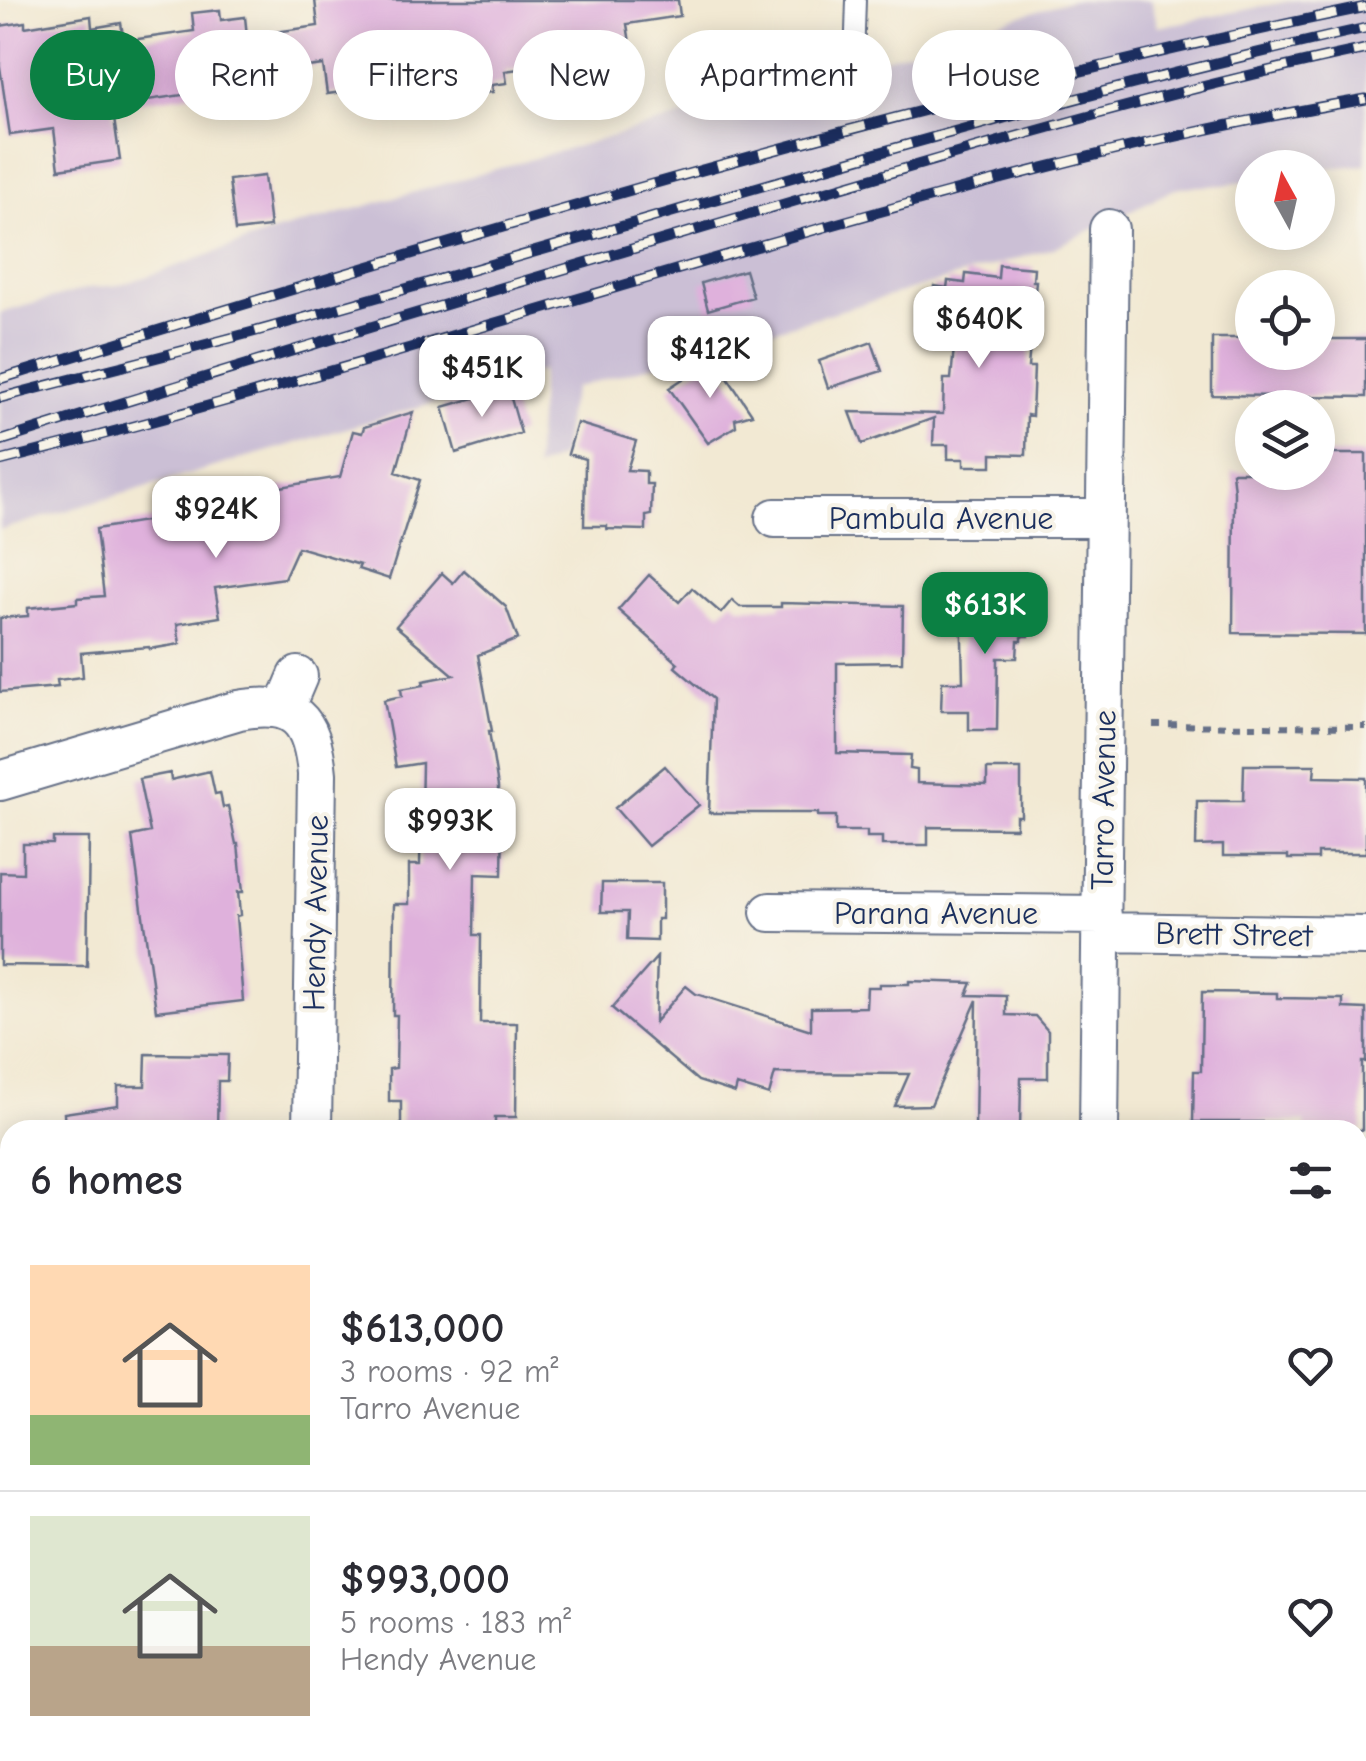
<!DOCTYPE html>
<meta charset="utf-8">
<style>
:root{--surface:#fff;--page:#f7f7f7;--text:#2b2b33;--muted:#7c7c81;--line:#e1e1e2;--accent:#0b8043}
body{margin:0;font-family:"Comic Neue",sans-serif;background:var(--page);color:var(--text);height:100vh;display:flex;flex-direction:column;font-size:38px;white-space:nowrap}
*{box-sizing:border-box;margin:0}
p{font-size:32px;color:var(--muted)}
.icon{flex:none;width:55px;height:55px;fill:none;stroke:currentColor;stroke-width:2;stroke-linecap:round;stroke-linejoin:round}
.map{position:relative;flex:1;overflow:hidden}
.drawer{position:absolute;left:0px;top:1120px;width:1368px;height:642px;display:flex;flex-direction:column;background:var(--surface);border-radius:30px 30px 0 0;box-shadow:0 5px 25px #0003}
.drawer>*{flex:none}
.top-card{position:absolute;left:30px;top:30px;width:1308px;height:90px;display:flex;gap:20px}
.needle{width:65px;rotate:352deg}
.buttons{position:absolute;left:1235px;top:150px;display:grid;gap:20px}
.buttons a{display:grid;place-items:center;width:100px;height:100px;border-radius:50%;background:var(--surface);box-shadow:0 5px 25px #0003;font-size:50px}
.price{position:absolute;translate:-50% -85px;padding:0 22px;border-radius:20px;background:#fff;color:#222;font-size:32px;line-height:65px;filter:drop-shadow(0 2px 5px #0008)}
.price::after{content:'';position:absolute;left:50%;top:60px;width:30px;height:22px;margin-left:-15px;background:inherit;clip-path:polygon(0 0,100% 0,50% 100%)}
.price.current{background:var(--accent);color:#fff}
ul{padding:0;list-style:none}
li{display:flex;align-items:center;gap:30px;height:250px;padding:0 30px}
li+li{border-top:2px solid var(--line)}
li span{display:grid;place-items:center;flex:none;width:280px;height:200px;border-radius:0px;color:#555}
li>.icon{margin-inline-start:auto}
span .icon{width:120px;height:120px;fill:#fffc;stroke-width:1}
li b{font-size:42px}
h2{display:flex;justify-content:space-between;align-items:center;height:120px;padding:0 30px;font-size:42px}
.chip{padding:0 35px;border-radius:45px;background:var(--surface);box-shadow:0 5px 25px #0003;font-size:35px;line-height:90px}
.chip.current{background:var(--accent);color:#fff}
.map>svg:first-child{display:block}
.industrial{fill:#cbbfd5}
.building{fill:#dfb1dc}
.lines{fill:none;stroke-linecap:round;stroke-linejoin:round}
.service-casing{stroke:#667087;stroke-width:22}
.minor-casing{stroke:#667087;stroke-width:42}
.tertiary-casing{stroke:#667087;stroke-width:52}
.path{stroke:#667087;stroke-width:6;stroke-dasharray:8 8;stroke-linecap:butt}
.service{stroke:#fff;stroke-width:18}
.minor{stroke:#fff;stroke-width:38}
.tertiary{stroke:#fff;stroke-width:48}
.rail-casing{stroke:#1b2f5e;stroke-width:11}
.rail{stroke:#f7f3e8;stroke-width:8;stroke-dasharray:22;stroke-linecap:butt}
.labels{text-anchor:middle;stroke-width:8;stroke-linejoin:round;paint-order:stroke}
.street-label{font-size:32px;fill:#1b2f5e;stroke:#f7f3e8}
</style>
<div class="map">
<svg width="1366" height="1761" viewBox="0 0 1366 1761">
<rect width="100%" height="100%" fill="#f7f3e8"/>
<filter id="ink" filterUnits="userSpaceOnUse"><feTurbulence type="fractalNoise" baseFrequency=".01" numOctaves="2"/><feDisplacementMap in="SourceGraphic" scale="20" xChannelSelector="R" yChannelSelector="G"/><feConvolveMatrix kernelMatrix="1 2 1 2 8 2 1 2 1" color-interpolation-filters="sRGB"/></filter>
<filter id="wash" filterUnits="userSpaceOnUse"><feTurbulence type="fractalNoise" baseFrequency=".0048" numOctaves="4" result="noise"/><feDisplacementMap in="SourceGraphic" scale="40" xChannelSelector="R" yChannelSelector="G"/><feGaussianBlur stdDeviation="2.25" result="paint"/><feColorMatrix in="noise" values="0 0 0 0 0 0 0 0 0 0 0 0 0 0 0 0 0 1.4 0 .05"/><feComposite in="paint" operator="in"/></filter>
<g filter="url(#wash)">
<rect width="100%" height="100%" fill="#f2e9d3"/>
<path class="industrial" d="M1071,0H1151L1158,27L1295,0H1366V165L1318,169V168H1252V180L1224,185L1179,187L1054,248L574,388L567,415L561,457L535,469L541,371L0,530V313L89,288L119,285L145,277L274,232L853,68Z"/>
<g id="blocks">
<path class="building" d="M315,0H678L680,16L627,24L630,43L564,52L565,62L505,71L507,83L492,85L493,92L461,96L460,89L395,97L394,85L327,94L323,65L224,78L225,89L112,105L120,160L59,169L54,129L10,135L0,67V26L25,22V27L91,16L92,28L121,23L124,41L194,31L192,13L220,10L221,20L245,17L247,36L318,26Z
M264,176L270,227L235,231L229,180Z
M999,265L1034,268L1033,281H1036L1028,367H1034L1032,416L1027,415L1026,455L992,454V466H964V459H948V445H933L934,418L862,444L850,412L943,414L944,379H951L957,316L931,314L934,286L947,288L948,281L965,283L966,274L998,278Z
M745,270L753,297L708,310L701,283Z
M1212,338H1252V352H1318V339H1366V397L1212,395Z
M872,342L882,371L828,388L819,361Z
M712,360L724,377L726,375L752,414L735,419L736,426L708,443L669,388Z
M508,388L521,433L456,453L443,407Z
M413,412L396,472L420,480L389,579L358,569L360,565L298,547L284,578L215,588L220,617L177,624L180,644L150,649L149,647L81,653L83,677L57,680L58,687L0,692V618L28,616V608L77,603V598L104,596L96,529L249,504V501H252L251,492L340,477L353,431L362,433L364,427Z
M577,423L636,441L627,470L646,471V484H652L651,515L646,516V530L607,529V526H584L585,459L568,454Z
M1318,454H1366V634L1233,633L1234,491L1232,472H1318Z
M464,570L506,607L518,639L478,655L492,731H489L498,787V817H503L502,875L475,874L474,935H481L480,1023H517L516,1117H495V1130H401V1101H389V1069L396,1068L397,1015H393L394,904H409V865H420L422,763L396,767L384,700L402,696L401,689L424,685L423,681L454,675L396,626L442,573L453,583Z
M649,575L679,602L692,588L721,613L732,600L740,607H781V603L903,606L902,662L837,663V753L911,755L910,769L917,770V783L987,785V769H1021V816H1016V828L928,827V845H882V837H867V831H836V816H818V813H709L713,699L675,667L678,663L618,610Z
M961,599H1018V602H1030L1029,636H1022V641H1018L1017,658H998L997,730H969V711H941L942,682H963Z
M1244,765H1315L1314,777L1366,778V853H1318V859H1288V856H1223V845L1196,846L1197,801H1243Z
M665,766L699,805L648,846L615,808Z
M210,771L215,794L220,793L223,807L228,806L236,844H238L243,892H238L240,915L236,916L243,1001L156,1011L132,836L150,832L139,779L170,773L171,780Z
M53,838H89L87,966L0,965V872L23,873V844H53Z
M602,883H662V919H657V941L627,940L628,912H601Z
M657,957L655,1022L686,986L696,994L811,1030V1008L866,1007L867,987H879V984H909V981L972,983L967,995L1006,996V1015L1035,1016L1048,1031V1078H1021L1020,1130H975L977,1000L931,1105L895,1106L909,1074L775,1073L769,1095L737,1085L735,1093L698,1081L612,1008Z
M1202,992L1277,993V998L1343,999V1008L1366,1009V1062H1362V1130H1305V1122H1193L1194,1071H1201Z
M146,1054L228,1055L227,1081H218L217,1130H65L64,1113L118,1105V1086H145Z"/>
</g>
</g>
<g filter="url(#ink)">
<use href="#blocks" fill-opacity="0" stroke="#667087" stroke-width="2.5"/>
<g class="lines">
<g class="service-casing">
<path id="service" d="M854,63L856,0"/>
</g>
<g class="minor-casing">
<path id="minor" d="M775,518H1106
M284,709L298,676
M0,781L239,710C295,700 312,719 317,774L312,1130
M770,912L1102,915
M1102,932L1366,936
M1099,1130L1109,229
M638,1761V1752
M1340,1761V1752"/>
</g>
<g class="tertiary-casing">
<path id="tertiary" d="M0,1323H10
M1358,1338H1366"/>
</g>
<path class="path" d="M1153,725L1366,727"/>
<use href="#service" class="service"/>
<use href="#minor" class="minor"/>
<use href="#tertiary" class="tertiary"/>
<g class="rail-casing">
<path id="rail" d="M0,379C451,240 904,102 1366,7
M0,398C90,374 181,352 271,327C635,226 996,110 1366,28
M0,441C257,360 516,283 774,207C970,149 1166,91 1366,49
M0,461C244,400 486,325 727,255C938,194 1150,135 1366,99"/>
</g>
<use href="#rail" class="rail"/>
</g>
</g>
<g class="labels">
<g class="street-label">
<text x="941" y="529">Pambula Avenue</text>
<text transform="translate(1103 800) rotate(-89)" y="11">Tarro Avenue</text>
<text transform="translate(315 913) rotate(-89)" y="11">Hendy Avenue</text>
<text x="936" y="924">Parana Avenue</text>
<text transform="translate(1234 934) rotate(1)" y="11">Brett Street</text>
</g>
</g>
</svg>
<div class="buttons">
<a><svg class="needle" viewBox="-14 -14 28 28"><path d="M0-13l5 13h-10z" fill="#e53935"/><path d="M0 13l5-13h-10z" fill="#7c7c81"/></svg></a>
<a><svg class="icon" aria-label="locate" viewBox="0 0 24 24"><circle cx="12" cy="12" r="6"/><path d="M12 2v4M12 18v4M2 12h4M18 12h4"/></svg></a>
<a><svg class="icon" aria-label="layers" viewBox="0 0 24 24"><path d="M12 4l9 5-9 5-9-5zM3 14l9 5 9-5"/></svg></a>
</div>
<b class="price" style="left:979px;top:371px">$640K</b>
<b class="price" style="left:710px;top:401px">$412K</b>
<b class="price" style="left:482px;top:420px">$451K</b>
<b class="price" style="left:216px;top:561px">$924K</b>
<b class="price current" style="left:985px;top:657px">$613K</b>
<b class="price" style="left:450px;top:873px">$993K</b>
<div class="top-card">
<a class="chip current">Buy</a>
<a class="chip">Rent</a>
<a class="chip">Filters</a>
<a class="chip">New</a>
<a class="chip">Apartment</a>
<a class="chip">House</a>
</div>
<section class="drawer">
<h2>6 homes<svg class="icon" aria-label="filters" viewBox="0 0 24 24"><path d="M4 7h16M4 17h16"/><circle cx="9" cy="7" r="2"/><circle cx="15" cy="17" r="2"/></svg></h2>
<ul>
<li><span style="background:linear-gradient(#ffd9b3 75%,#8fb573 0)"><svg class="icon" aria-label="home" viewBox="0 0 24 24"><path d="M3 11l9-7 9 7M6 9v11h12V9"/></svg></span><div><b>$613,000</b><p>3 rooms · 92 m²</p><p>Tarro Avenue</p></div><svg class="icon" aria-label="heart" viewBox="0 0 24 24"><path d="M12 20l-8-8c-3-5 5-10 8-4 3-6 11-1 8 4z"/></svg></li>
<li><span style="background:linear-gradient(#dfe7d0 65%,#b9a48a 0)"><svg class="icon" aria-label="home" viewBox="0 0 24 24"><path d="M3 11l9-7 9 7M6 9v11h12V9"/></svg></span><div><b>$993,000</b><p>5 rooms · 183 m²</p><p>Hendy Avenue</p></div><svg class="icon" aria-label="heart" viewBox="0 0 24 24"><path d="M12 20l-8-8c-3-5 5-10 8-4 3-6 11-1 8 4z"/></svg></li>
</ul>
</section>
</div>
